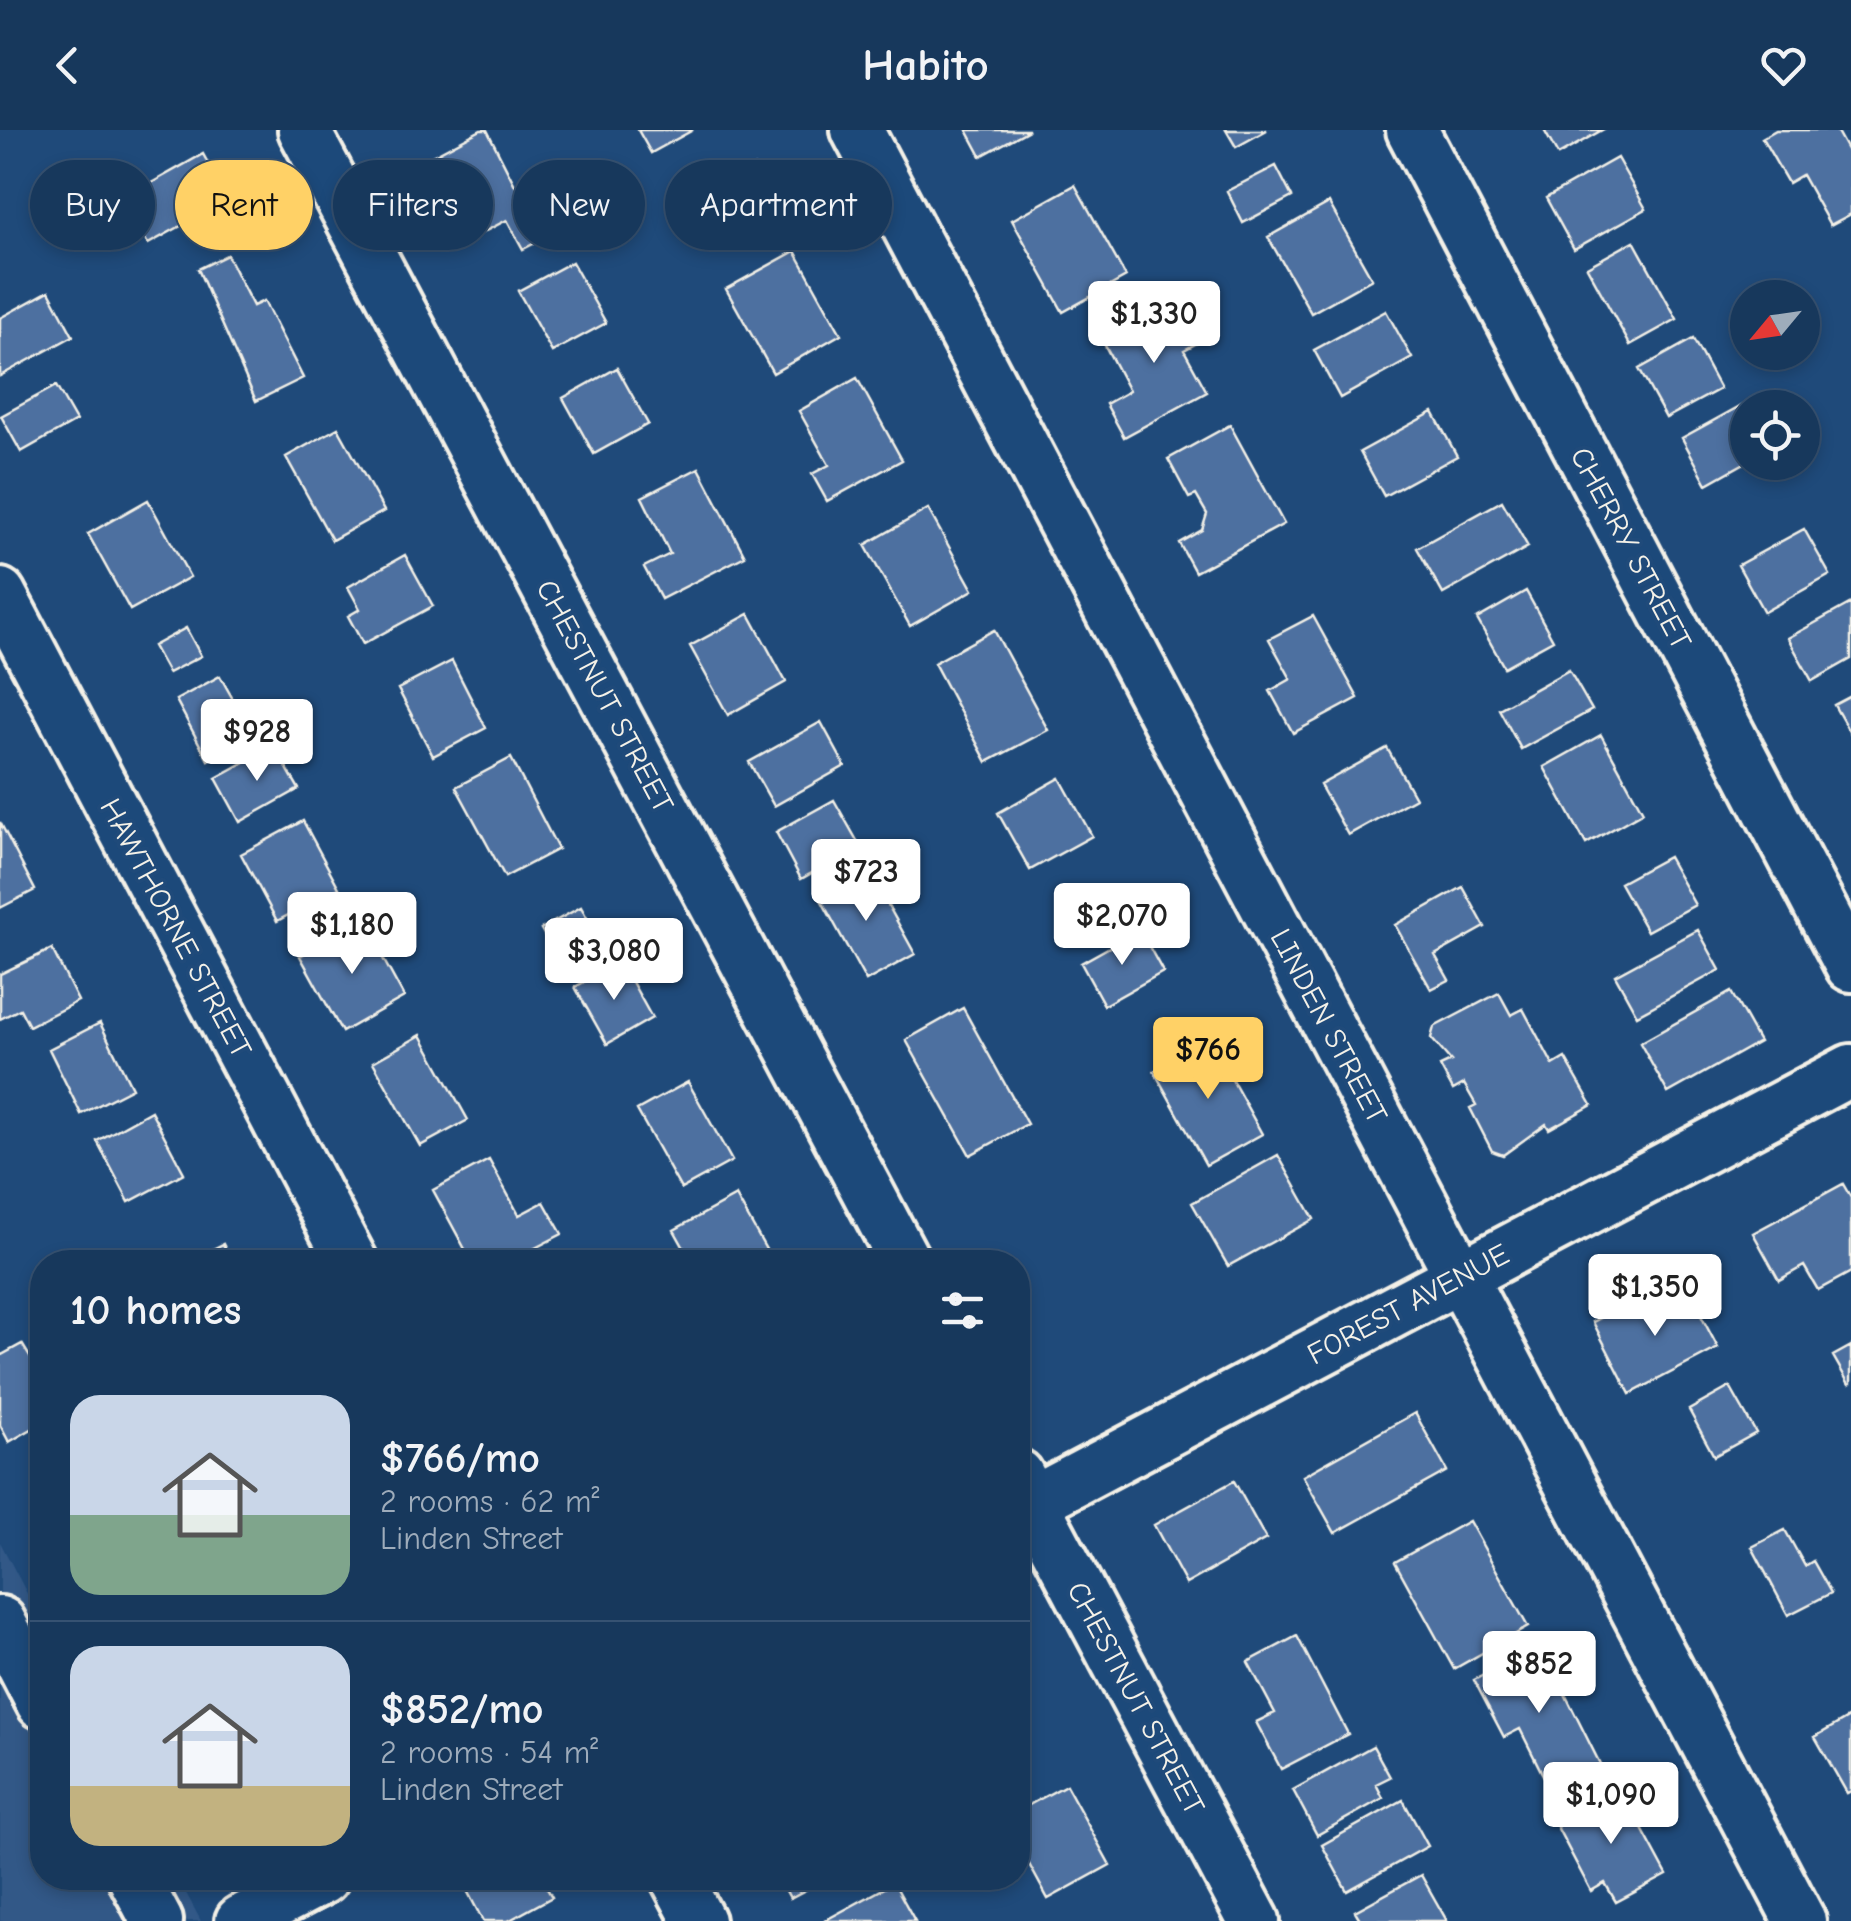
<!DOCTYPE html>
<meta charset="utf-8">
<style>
:root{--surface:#17385c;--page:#244365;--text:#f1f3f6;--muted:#9eacbb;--line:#365272;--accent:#ffd166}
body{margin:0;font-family:"Comic Neue",sans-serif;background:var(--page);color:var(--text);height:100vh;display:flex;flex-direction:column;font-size:38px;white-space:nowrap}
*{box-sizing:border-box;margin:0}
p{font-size:32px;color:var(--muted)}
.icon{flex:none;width:55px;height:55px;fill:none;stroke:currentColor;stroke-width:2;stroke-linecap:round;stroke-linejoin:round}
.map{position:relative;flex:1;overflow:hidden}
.side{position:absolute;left:30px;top:1120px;width:1000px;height:640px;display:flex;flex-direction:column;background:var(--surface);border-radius:40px;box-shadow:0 5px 15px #0003,0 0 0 2px var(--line)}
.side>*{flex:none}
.guide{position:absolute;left:30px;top:30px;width:1000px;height:90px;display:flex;gap:20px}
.needle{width:65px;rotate:241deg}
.tools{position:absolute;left:1730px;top:150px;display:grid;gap:20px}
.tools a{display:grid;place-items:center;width:90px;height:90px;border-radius:50%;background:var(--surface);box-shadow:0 5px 15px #0003,0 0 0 2px var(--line);font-size:50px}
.price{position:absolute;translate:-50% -85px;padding:0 22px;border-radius:10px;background:#fff;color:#222;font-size:32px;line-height:65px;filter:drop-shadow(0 2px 5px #0008)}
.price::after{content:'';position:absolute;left:50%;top:60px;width:30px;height:22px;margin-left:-15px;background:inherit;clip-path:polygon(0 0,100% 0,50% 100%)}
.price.current{background:var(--accent);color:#111}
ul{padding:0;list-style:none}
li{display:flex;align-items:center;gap:30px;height:250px;padding:0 40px}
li+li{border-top:2px solid var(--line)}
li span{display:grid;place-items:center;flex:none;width:280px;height:200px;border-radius:30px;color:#555}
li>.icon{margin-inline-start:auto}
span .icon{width:120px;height:120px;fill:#fffc;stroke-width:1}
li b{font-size:42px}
h2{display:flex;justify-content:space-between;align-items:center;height:120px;padding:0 40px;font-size:42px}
.tag{padding:0 35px;border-radius:45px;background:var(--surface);box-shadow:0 5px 15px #0003,0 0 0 2px var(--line);font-size:35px;line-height:90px}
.tag.current{background:var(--accent);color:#111}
header{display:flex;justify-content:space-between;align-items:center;height:130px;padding:0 40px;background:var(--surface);font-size:45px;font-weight:700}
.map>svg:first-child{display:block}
.built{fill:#315887}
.building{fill:#4e70a0;stroke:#f4f1e8;stroke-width:2.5}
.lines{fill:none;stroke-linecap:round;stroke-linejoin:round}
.minor-casing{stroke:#f4f1e8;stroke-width:58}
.minor{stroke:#1f4a7a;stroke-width:50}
.labels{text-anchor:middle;stroke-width:8;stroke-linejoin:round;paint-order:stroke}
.street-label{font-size:30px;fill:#f4f1e8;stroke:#1f4a7a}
</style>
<header><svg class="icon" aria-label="back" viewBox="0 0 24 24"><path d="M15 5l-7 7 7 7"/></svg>Habito<svg class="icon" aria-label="heart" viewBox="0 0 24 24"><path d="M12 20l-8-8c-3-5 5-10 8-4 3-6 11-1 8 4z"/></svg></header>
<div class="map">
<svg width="1851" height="1791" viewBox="0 0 1851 1791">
<rect width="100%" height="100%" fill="#1f4a7a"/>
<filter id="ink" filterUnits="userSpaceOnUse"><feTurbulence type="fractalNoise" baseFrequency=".01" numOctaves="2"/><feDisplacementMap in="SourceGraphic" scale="20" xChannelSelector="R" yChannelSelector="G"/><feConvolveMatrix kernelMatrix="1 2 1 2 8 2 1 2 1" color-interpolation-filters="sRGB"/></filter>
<g filter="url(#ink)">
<path class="built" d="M0,1412L42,1492V1748H178L201,1791H0Z"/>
<path class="building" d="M481,0H487L524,73L537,66L557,102L523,119L507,90L474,107L432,26Z
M638,0H693L651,23Z
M967,0H1029L981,26Z
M1226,0H1267L1236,17Z
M1544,0H1602L1558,25Z
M1776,0H1836L1851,27V84L1830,95L1802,45L1788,53L1762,8Z
M203,24L228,70L148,114L123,69Z
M1617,28L1646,79L1574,119L1546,68Z
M754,36L772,71L699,109L680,74Z
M1276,36L1292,67L1243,93L1227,61Z
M1075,55L1126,147L1063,182L1012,90Z
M1329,73L1372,149L1311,183L1268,107Z
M1634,111L1677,189L1630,215L1587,137Z
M795,121L841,204L773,243L726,159Z
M227,125L253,176L264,171L303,248L256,271L198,139Z
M572,132L606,193L552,222L518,161Z
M49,161L73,206L0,246V188Z
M1178,166L1201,211L1184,220L1207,262L1124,307L1106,274L1129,261L1101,208Z
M1386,181L1412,228L1340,268L1314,220Z
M1693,209L1720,259L1666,288L1639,239Z
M617,238L648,294L594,324L563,268Z
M857,248L902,330L827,371L812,344L829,335L799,281Z
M56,256L76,291L21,322L1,286Z
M1762,264L1770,278H1748V331L1707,354L1682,308Z
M1433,282L1457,326L1384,366L1360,322Z
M1230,295L1284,394L1195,442L1179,413L1202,400L1207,384L1196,365L1189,368L1168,329Z
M338,298L384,381L332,410L286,327Z
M699,338L745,426L661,469L644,437L670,424L642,367Z
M148,370L190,447L130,480L88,404Z
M1502,371L1528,417L1443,464L1417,418Z
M928,379L973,460L910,496L865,415Z
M1804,399L1830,445L1764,482L1738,435Z
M405,425L433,476L363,514L348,486L360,479L348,457Z
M1526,461L1553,510L1504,537L1477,489Z
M1851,473V529L1812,551L1788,508Z
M749,484L786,552L728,585L690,516Z
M1313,486L1358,568L1293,603L1270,561L1291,549L1269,509Z
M186,498L201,526L168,543L153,516Z
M994,500L1048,600L987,632L934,533Z
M452,531L486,598L433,626L398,559Z
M1569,540L1592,580L1521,619L1499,579Z
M220,546L253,605L208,630L176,570Z
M1851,566V605L1834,575Z
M821,592L845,636L774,676L749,632Z
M1601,605L1643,682L1586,714L1544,637Z
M274,616L299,659L240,692L216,648Z
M1387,618L1415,668L1348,705L1320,655Z
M511,628L558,719L505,747L456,657Z
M1060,648L1092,706L1030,740L998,683Z
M834,670L860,716L801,749L776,702Z
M303,691L339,758L277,791L241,724Z
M0,692L35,760L0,778Z
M1668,727L1695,775L1647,801L1620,753Z
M867,737L915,824L866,851L818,764Z
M1463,757L1485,797L1435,825L1449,850L1431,859L1395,795Z
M581,777L608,825L568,847L541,799Z
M363,792L404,867L342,902L300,826Z
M1140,800L1163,842L1104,875L1081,833Z
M1698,800L1720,840L1637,885L1615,845Z
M52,819L78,871L29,896L20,879L0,889V844Z
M621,832L652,888L607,914L575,857Z
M1731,862L1759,912L1668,963L1640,913Z
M1499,863L1511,885L1523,879L1553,935L1565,928L1592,975L1549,999L1546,994L1503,1025L1492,1021L1470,978L1476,975L1464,954L1453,960L1440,936L1451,931L1431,908L1434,897Z
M963,878L1027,994L970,1025L906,910Z
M100,893L132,958L81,984L49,919Z
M421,905L468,990L420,1016L373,932Z
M1210,910L1262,1004L1206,1035L1154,941Z
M688,952L732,1031L681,1059L637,980Z
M151,981L184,1043L129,1072L97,1011Z
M1278,1025L1314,1089L1228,1136L1192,1073Z
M489,1030L519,1085L544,1072L562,1104L508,1132H472L433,1060Z
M1843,1054L1851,1068V1142L1818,1160L1804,1136L1779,1150L1753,1103Z
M736,1066L773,1132H678L689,1127L674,1100Z
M223,1114L232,1132H187Z
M1686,1157L1718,1218L1630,1264L1593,1192L1633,1171L1639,1182Z
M22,1214L33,1232L42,1226V1293L9,1312L0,1295V1226Z
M1851,1216V1253L1849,1254L1833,1226Z
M1730,1257L1756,1303L1714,1326L1689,1280Z
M1415,1283L1447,1341L1335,1403L1303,1346Z
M1234,1351L1266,1409L1186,1454L1154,1395Z
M1469,1391L1528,1497L1454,1539L1395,1432Z
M1785,1400L1805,1436L1813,1431L1831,1463L1788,1485L1752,1417Z
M1297,1506L1348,1604L1281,1639L1256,1592L1275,1583L1248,1532Z
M1541,1516L1600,1634L1550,1659L1520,1599L1504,1607L1474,1550Z
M1851,1586V1661L1847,1663L1815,1607Z
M1373,1616L1390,1647L1376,1654L1383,1668L1317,1705L1293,1660Z
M1066,1655L1110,1735L1048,1769L1018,1714V1681Z
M1620,1658L1667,1745L1616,1772L1605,1753L1591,1761L1555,1693Z
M1403,1670L1428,1716L1347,1761L1322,1715Z
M1421,1745L1447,1791H1361L1355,1781Z
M465,1748H541L552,1767L508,1791H483L461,1749Z
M779,1748H825L826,1749L790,1768Z
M894,1753L915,1791H824Z"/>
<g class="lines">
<g class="minor-casing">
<path id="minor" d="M304,0L905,1132
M857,0L1800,1791
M1412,0L1851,836
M0,464L352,1132
M1018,1345L1254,1791
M1018,1380L1851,940
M0,1492L42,1573
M134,1748L157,1791
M676,1748L699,1791
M241,1791L323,1748"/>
</g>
<use href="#minor" class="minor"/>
</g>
</g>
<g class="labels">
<g class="street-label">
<text transform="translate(1631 418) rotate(62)" y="10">CHERRY STREET</text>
<text transform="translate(605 566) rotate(62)" y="10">CHESTNUT STREET</text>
<text transform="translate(176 798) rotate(62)" y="10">HAWTHORNE STREET</text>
<text transform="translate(1329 896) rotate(62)" y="10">LINDEN STREET</text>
<text transform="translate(1408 1174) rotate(-28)" y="10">FOREST AVENUE</text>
<text transform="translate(1136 1568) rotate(62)" y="10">CHESTNUT STREET</text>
</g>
</g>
</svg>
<div class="tools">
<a><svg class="needle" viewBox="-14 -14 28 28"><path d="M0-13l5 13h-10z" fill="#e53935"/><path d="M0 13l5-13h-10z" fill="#9eacbb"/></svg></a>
<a><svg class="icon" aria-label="locate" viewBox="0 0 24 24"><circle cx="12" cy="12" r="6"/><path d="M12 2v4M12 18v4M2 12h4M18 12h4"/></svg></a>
</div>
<b class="price" style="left:1154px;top:236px">$1,330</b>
<b class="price" style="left:257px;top:654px">$928</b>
<b class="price" style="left:866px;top:794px">$723</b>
<b class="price" style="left:1122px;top:838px">$2,070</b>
<b class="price" style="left:352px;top:847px">$1,180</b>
<b class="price" style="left:614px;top:873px">$3,080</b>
<b class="price current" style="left:1208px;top:972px">$766</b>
<b class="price" style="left:1655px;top:1209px">$1,350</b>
<b class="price" style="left:1539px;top:1586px">$852</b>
<b class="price" style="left:1611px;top:1717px">$1,090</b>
<div class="guide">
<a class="tag">Buy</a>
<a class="tag current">Rent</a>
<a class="tag">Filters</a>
<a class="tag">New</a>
<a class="tag">Apartment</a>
</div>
<section class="side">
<h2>10 homes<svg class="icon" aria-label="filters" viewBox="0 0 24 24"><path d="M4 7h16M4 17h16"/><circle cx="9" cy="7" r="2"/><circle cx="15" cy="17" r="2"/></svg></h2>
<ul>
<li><span style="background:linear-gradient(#c9d6e8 60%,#7fa58c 0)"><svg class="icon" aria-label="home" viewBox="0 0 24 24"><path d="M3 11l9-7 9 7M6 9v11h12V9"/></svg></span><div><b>$766/mo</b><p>2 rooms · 62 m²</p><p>Linden Street</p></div></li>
<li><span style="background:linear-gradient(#c9d6e8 70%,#c2b280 0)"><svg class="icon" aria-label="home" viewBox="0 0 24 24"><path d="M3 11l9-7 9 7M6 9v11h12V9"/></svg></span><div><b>$852/mo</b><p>2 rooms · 54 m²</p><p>Linden Street</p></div></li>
</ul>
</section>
</div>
